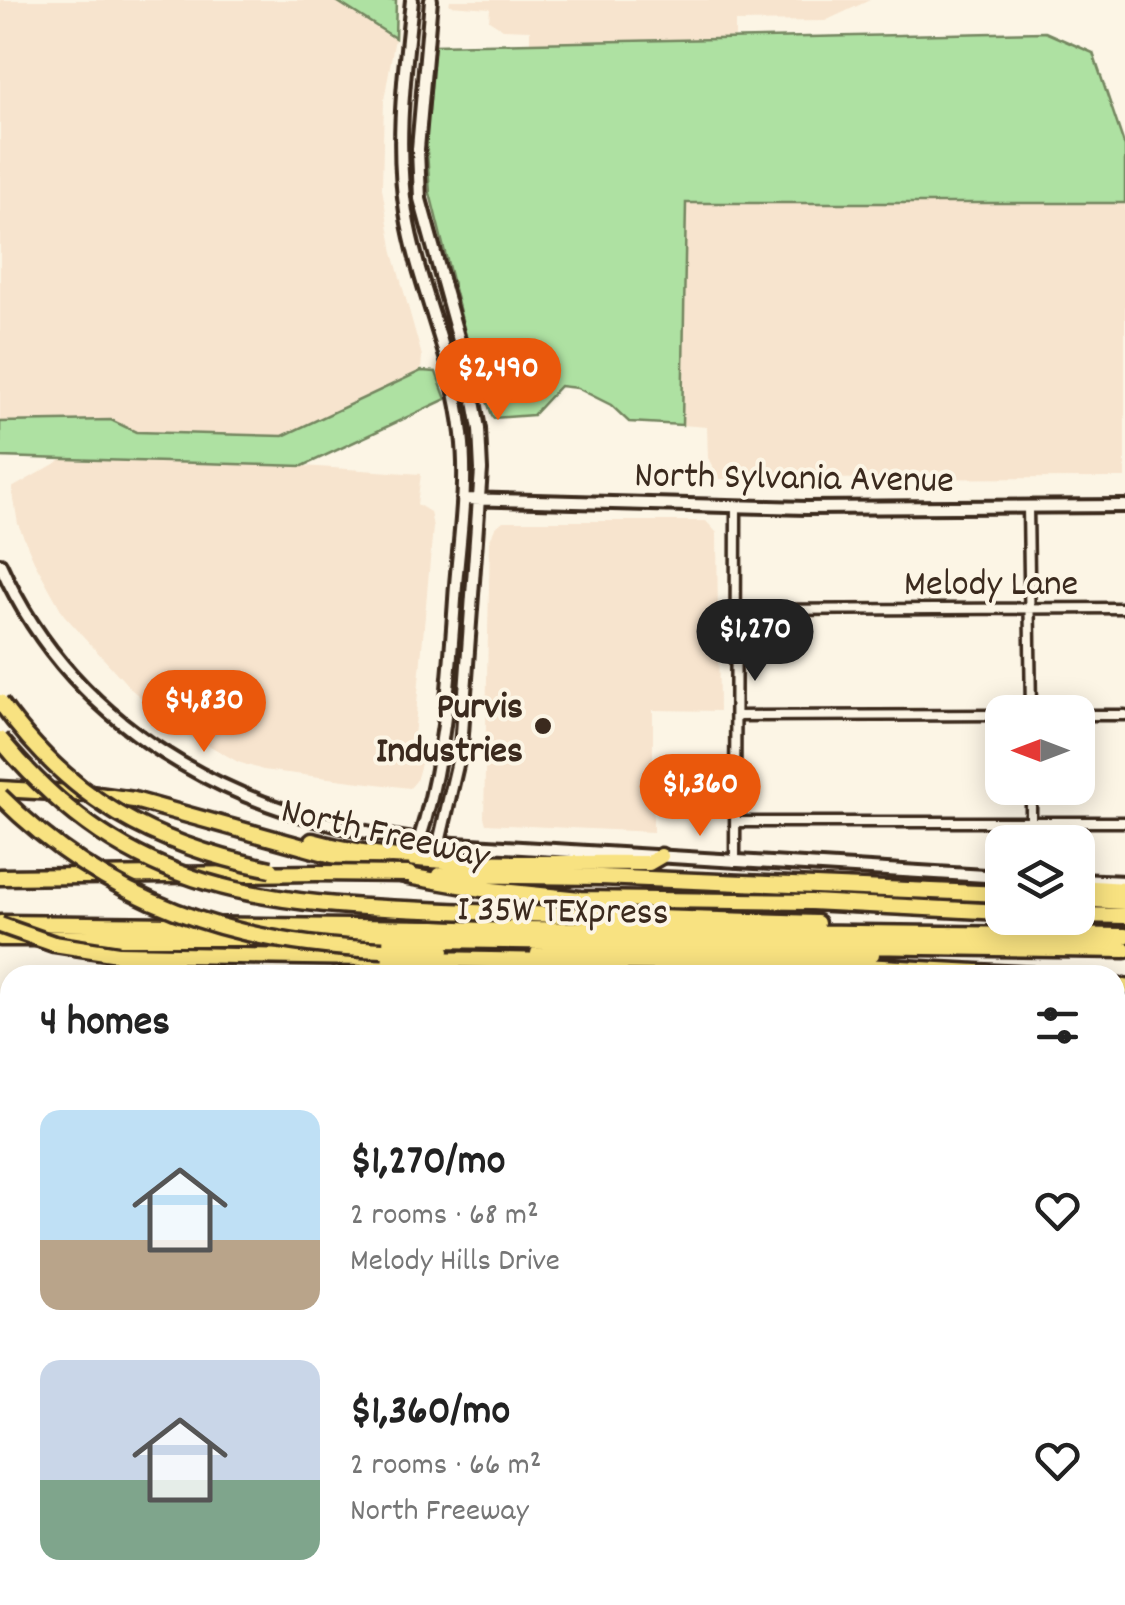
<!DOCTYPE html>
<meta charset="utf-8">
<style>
:root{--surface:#fff;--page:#f2f2f2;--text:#222;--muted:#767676;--accent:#ea580c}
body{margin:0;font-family:Dekko,sans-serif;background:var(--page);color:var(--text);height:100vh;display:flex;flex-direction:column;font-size:38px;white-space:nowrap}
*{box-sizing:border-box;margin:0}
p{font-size:32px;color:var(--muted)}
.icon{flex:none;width:55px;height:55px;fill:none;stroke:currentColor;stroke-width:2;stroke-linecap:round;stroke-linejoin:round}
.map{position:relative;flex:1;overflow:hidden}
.panel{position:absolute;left:0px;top:965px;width:1125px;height:640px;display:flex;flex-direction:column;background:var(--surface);border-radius:30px 30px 0 0;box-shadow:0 5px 25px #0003}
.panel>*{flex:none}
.needle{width:65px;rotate:270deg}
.fabs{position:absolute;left:985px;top:695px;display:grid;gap:20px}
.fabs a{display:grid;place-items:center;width:110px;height:110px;border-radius:20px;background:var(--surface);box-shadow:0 5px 25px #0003;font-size:50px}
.price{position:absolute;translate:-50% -85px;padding:0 22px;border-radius:35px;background:var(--accent);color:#fff;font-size:32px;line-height:65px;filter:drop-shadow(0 2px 5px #0008)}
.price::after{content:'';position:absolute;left:50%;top:60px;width:30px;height:22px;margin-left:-15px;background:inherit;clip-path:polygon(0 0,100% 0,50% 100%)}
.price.selected{background:#222;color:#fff}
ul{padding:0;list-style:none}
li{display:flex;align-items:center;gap:30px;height:250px;padding:0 40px}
li span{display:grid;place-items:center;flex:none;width:280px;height:200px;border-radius:20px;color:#555}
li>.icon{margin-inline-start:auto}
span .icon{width:120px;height:120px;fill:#fffc;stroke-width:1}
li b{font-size:42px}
h2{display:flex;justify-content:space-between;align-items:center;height:120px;padding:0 40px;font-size:42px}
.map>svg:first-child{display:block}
.built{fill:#f7e4ce}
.green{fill:#aee1a2;stroke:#748660;stroke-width:2.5}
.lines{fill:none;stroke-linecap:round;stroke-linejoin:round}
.street-casing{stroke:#3b2a1e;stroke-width:15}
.secondary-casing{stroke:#3b2a1e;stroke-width:18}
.highway-casing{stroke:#3b2a1e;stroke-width:21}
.street{stroke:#fcf5e5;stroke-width:8}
.secondary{stroke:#fcf5e5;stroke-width:10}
.highway{stroke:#f8e281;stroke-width:14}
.highway-bridge-casing{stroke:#3b2a1e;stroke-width:21;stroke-linecap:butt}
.highway-bridge{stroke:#f8e281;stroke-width:14}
.poi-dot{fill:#3b2a1e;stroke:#fcf5e5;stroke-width:4}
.labels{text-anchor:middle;stroke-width:8;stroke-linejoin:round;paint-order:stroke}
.street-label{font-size:38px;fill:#3b2a1e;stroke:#fcf5e5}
.poi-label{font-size:38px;font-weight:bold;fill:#3b2a1e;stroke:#fcf5e5;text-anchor:end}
</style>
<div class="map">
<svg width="1125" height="1605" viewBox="0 0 1125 1605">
<rect width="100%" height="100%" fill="#fcf5e5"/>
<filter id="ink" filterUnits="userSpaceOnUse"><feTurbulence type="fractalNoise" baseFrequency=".01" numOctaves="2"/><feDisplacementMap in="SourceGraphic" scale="20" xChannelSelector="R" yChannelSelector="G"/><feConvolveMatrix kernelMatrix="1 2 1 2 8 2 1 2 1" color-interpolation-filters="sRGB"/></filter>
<g filter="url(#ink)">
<path class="built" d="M0,0H335L395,38L384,100L382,188L393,253L422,356L421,371L283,436L136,432L110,420L0,422Z
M450,0H870L825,21L735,22V37L727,42L530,44V30L503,29L489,20L490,8L449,5Z
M685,203H1125V478L719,479L708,458L707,427L682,425Z
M63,459L303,466L421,474L417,504L430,512L433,527L414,737L422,760L416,781L410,788L263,770L238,762L175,726L132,690L64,615L34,561L18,524L12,488Z
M503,521H706L717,533L719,711L653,710V832L486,824L484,817L490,540L495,528Z
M0,1496H10V1595H193V1605H0Z
M223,1595H343V1605H223Z"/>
<path class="green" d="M335,0H396L395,38Z
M1045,32L1093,53L1125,147V203H686L682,425L629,422L611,405L577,388L560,386L533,415L493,418L472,360L430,193L426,139L434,45Z
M421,371L436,372L446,399L303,466L0,457V422L111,420L136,432L283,436Z"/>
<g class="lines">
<g class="street-casing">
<path id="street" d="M1028,507L1031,712
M736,610L1125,608
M1078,715H1125
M737,716L1002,715
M1031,788V822
M736,822H1125
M735,862L736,506
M201,1605V1595
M217,1605V1595"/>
</g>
<g class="secondary-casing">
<path id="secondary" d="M412,0C405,71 395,141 406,212C418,287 454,358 462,434C468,484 460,535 456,585C450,671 446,758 419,841
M431,0L418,149L420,199L471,384L479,429L481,470L461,748L439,843
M463,499L806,508L1125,506
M0,564C79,741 255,824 439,843L1002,877
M1078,880L1125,882
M1115,1010L1125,1009
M0,1251L10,1239
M1016,1605V1595
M1031,1605V1595"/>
</g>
<g class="highway-casing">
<path id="highway" d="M0,789L90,794L134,800L408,876L482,889L580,899L811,902L1002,912
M312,841C423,871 536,861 649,863L661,856
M440,875L601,877L1002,894
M0,877L317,873
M1078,887L1125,890
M1078,899L1125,902
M498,913L817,923
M1078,915L1125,916
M0,923L1125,936
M0,938H259
M301,938L1125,950
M383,950L442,951
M538,953L756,956L872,954
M118,954L863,966L1033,975
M356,975L400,970
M1115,987H1125
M0,1075L10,1074
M0,1116L10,1103"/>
</g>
<use href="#street" class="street"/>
<use href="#secondary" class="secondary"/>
<use href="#highway" class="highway"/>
<g class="highway-bridge-casing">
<path id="highway-bridge" d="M0,702C71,801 154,845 271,869
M0,739C142,912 294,904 498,913
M0,796C107,903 234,945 383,950
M317,873L409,874
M0,925L54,944L118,954"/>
</g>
<use href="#highway-bridge" class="highway-bridge"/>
</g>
</g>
<circle class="poi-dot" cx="543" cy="726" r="10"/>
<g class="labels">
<g class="street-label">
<text transform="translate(794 475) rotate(1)" y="13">North Sylvania Avenue</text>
<text x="991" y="594">Melody Lane</text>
<text transform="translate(386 831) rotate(13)" y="13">North Freeway</text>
<text transform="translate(563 908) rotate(1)" y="13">I 35W TEXpress</text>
</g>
<g class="poi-label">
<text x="523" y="717">Purvis<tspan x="523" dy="44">Industries</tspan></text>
</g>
</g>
</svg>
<div class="fabs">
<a><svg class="needle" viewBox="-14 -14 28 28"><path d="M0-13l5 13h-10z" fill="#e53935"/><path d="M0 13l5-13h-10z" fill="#767676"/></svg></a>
<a><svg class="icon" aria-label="layers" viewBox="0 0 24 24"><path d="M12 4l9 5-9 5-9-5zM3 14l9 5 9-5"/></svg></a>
</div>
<b class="price" style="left:498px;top:423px">$2,490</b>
<b class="price selected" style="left:755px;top:684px">$1,270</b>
<b class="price" style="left:204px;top:755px">$4,830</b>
<b class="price" style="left:700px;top:839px">$1,360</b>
<section class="panel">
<h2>4 homes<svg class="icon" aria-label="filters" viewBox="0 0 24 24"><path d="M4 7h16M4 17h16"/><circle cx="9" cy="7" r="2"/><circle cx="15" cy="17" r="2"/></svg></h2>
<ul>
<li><span style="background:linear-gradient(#bfe0f5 65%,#b9a48a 0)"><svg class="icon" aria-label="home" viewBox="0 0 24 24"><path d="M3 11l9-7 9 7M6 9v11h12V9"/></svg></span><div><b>$1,270/mo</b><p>2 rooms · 68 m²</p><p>Melody Hills Drive</p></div><svg class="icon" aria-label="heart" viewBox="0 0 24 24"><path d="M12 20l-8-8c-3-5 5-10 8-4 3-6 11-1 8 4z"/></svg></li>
<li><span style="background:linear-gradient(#c9d6e8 60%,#7fa58c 0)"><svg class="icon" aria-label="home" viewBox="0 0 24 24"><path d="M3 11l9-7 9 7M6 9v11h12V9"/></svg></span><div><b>$1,360/mo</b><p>2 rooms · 66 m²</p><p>North Freeway</p></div><svg class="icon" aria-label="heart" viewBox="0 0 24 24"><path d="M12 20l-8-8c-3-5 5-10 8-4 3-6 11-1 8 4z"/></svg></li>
</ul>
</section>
</div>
